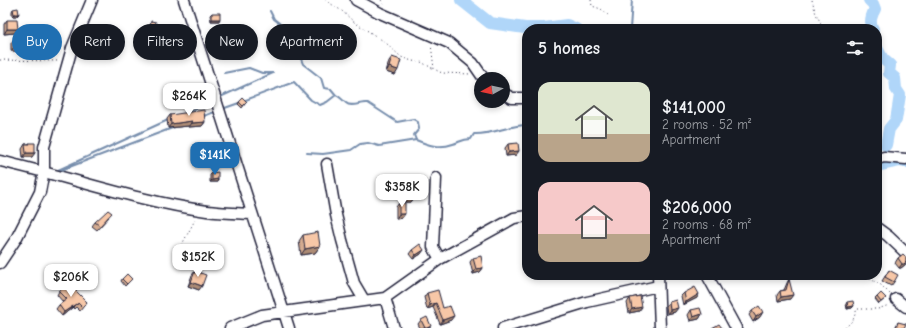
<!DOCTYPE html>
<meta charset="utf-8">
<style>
:root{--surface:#171b24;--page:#242831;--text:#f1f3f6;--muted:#9ea1a6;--accent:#1f6fb2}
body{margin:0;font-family:"Comic Neue",sans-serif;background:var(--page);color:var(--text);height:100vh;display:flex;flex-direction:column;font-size:15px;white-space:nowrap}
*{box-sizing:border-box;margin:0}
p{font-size:13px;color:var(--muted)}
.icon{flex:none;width:22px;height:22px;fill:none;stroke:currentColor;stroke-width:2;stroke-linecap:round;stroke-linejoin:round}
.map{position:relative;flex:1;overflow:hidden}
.sheet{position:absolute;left:522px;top:24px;width:360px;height:256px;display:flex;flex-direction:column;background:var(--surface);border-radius:16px;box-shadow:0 2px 6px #0003}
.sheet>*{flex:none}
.hud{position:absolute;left:12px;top:24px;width:380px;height:36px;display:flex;gap:8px}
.needle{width:26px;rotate:262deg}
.fabs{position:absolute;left:474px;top:72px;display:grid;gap:8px}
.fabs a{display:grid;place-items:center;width:36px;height:36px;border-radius:50%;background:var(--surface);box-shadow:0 2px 6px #0003;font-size:20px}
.price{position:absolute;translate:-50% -34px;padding:0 9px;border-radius:8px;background:#fff;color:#222;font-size:13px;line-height:26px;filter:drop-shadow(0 1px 2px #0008)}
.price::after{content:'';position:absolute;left:50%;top:24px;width:12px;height:9px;margin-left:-6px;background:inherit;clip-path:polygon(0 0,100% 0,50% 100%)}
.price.on{background:var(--accent);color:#fff}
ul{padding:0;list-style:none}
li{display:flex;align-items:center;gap:12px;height:100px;padding:0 16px}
li span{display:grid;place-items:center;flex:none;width:112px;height:80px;border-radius:12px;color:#555}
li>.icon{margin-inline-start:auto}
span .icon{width:48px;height:48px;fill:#fffc;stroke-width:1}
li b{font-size:17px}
h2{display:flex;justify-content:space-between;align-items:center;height:48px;padding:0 16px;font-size:17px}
.pill{padding:0 14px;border-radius:18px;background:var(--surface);box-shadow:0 2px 6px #0003;font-size:14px;line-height:36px}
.pill.on{background:var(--accent);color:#fff}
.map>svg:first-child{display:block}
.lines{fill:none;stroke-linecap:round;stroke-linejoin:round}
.stream{stroke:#778ead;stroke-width:2}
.river{stroke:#b0d6f9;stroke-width:12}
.minor-casing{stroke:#22223b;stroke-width:13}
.path{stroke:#22223b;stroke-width:1;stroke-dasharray:1 3;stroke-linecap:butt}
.minor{stroke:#fff;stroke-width:10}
.wall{fill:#d4ab90;stroke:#22223b}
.shaded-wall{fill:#ad8b75;stroke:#22223b}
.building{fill:#f7c7a7;stroke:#22223b}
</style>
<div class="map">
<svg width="906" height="328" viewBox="0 0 906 328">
<rect width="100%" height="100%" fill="#fff"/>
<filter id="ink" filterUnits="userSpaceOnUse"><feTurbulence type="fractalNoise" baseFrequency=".025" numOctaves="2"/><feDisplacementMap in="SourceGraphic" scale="8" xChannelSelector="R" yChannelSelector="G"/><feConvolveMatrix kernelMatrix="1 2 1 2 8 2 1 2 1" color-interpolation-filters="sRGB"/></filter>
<g filter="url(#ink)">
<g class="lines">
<path class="stream" d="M270,11L274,19L283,26L293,32L300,42L299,54L303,64L321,78L324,88L331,89L336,95
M630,29L632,0
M218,98L273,73H262L249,68L224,73
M243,101L294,82L311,100L320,105L327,102L336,95C341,97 342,100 346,103C351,108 361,102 368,103L397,122L413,119L418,122L419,129L414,135L416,140C428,145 439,149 453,144C460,142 462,139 471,139L474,134C492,135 509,125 527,125
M222,109L239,103
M185,113L212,101
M204,116L217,111
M307,153L323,154L351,150L360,144L368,143L379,146L416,140
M56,171L168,120
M56,172L175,127"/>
<path class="river" d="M461,0L490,23L525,28H544L567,25L576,29
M869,0L873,4L875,9C871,16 869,22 873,29
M877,48L883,59L890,65L889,73L895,78L896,89L900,95L896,120L889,129L886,145
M877,166L900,161L906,162"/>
<g class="minor-casing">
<path id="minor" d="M184,0L289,328
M356,0L380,13L449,43L473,63L484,79
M503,93L512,98H527
M877,159L884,157L906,159
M0,161C69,177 137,201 207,211C222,213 237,213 252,214
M327,164L336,215L342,240L354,283L364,300
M436,178L433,247L440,259
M877,228L888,236L906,253
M0,263L16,239L40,192L44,171V147L72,48L92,0
M658,275L660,328
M707,275L736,328
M385,298L394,328
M896,299L906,307
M230,328L262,315L385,298L440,259L514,218L527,216
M503,328L587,302L658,286"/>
</g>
<path class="path" d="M325,0L342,11L354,22L385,42L401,57L412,61L421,62L434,69
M381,0L385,6
M591,0L592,6L601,9L608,15
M812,0L816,14L824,29
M431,44L434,69L442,73L471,74
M0,60L60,61
M178,252L196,218
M850,275L852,278L858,275
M863,275L881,285L890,294
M845,328L853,320L857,309H878L889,305"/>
<use href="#minor" class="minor"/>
</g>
<path class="wall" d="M13,9L19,14L17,16H12V11Z
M212,13L219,21H211L210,15Z
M7,20L15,33L4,34V24Z
M164,32L174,42L159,43L161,36Z
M14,39L21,47L18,51H11V43Z
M392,57L395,75L386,72L389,61Z
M239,102L245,104L242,108L238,104Z
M170,115L205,122L202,126L189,127V126L168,128L167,119Z
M29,143L32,157H23L22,149L25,144H29Z
M508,144L516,155L506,156L505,148Z
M212,173L218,179L217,182H210V175Z
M408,188L414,198L411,202H405V192Z
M399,203L402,218L396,219V207Z
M109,217L97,230L92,226L95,222Z
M303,235L320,246L315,253L301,255L299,241Z
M412,250L421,254L413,259L409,254Z
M906,257V264L901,268H899L895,263L898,258Z
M473,258L483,268L480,272L473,274L470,262Z
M889,270L894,282L891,286L882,281Z
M195,271L199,290L188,286L192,275Z
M122,279H132L125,286L121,281Z
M789,279L790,299L778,301L777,295L780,291L784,290L787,283Z
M59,291L87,302L80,311L76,307L74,309L73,307L62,316L56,309L59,305L63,302L57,295Z
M427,293L443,308L451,320L440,324L433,307L427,309L424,297Z
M684,293L697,298L683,305L681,296Z
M877,297L886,298L879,304L875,299Z
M630,298L639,311L629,313L627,303Z
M669,302L675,312L667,314L666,306Z
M847,302L852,308L847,309L846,304Z
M691,310L702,314L699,319L690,321L688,315Z
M752,311L760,317L753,322L749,315Z
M421,320L430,328H420L418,324Z
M898,322L904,328H895Z"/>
<path class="shaded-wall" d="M14,14H19L17,16H12Z
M212,19H220L219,21H211Z
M150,26L155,27L153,29L148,28Z
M7,29H18L15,33L4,34Z
M177,38L174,42L159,43L162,39Z
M14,47H21L18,51H11Z
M389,67L398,70L395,75L386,72Z
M192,121L189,126L168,128L171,124Z
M205,122L202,126L189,127L192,123Z
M519,151L516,155L506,156L509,152Z
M26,153H35L32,157H23Z
M218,179L217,182H210L212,180Z
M408,198H414L411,202H405Z
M399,214H405L402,218L396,219Z
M320,246L315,253L301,255L305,249Z
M424,250L421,254L413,259L416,255Z
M906,262V264L901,268H899L902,264Z
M483,268L480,272L473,274L476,269Z
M191,282L202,286L199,290L188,286Z
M699,294L697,298L683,305L686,302Z
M793,295L790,299L778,301L781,297Z
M436,303L433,307L427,309L430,305Z
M76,304L73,307L62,316L64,312Z
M854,306L852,308L847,309L848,307Z
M642,307L639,311L629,313L632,309Z
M678,308L675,312L667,314L670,310Z
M763,312L760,317L753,322L756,317Z
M702,314L699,319L690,321L693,317Z
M454,316L451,320L440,324L443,320Z"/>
<path class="building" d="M18,8L19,14H14L13,9Z
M212,13H220V19H212Z
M7,20H17L18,29H7Z
M151,21L156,22L155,27L150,26Z
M176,31L177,38L162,39L164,32Z
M14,39H21V47H14Z
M392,57L401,60L398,70L389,67Z
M243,98L247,102L243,106L239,102Z
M204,110L205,122L192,123V121L171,124L170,115Z
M29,143H35V153H26L25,144H30Z
M518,143L519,151L509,152L508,144Z
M218,172V179L212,180V173Z
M408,188H414V198H408Z
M399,203H405V214H399Z
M108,210L112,213L100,226L95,222Z
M318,232L320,246L305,249L303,235Z
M420,244L424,250L416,255L412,250Z
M903,254L906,257V262L904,264H902L898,258Z
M481,256L483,268L476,269L473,258Z
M889,270L898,275L894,282L885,277Z
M195,271L206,275L202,286L191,282Z
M127,274L132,279L127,284L122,279Z
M789,279L793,295L781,297L780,291L786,290Z
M68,283L87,302L82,307L78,303L77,305L76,304L64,312L59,305L67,299L59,291Z
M695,287L699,294L686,302L684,293Z
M438,290L443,308L450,306L454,316L443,320L436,303L430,305L427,293Z
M881,293L886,298L881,302L877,297Z
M640,296L642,307L632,309L630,298Z
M676,300L678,308L670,310L669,302Z
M853,301L854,306L848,307L847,302Z
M759,306L763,312L756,317L752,311Z
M700,308L702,314L693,317L691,310Z
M427,317L431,326L427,328H425L421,320Z
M898,322L906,324L904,328H896Z
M719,324L722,328H712Z"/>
</g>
</svg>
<div class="fabs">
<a><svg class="needle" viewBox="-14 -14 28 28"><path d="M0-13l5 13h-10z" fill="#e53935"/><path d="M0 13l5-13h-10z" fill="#9ea1a6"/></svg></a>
</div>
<b class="price" style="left:189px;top:117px">$264K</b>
<b class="price on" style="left:215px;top:176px">$141K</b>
<b class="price" style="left:402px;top:208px">$358K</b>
<b class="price" style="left:198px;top:278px">$152K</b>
<b class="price" style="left:71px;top:298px">$206K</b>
<div class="hud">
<a class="pill on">Buy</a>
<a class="pill">Rent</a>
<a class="pill">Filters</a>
<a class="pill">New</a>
<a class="pill">Apartment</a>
</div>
<section class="sheet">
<h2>5 homes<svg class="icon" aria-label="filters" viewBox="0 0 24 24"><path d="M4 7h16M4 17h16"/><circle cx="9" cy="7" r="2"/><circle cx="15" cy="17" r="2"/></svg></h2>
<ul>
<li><span style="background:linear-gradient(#dfe7d0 65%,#b9a48a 0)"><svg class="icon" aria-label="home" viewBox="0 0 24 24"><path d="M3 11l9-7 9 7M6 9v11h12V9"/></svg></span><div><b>$141,000</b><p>2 rooms · 52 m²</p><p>Apartment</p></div></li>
<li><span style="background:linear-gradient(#f6c9c9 65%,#b9a48a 0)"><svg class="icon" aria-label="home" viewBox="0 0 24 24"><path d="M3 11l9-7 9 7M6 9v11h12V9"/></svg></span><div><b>$206,000</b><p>2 rooms · 68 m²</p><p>Apartment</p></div></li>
</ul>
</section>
</div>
